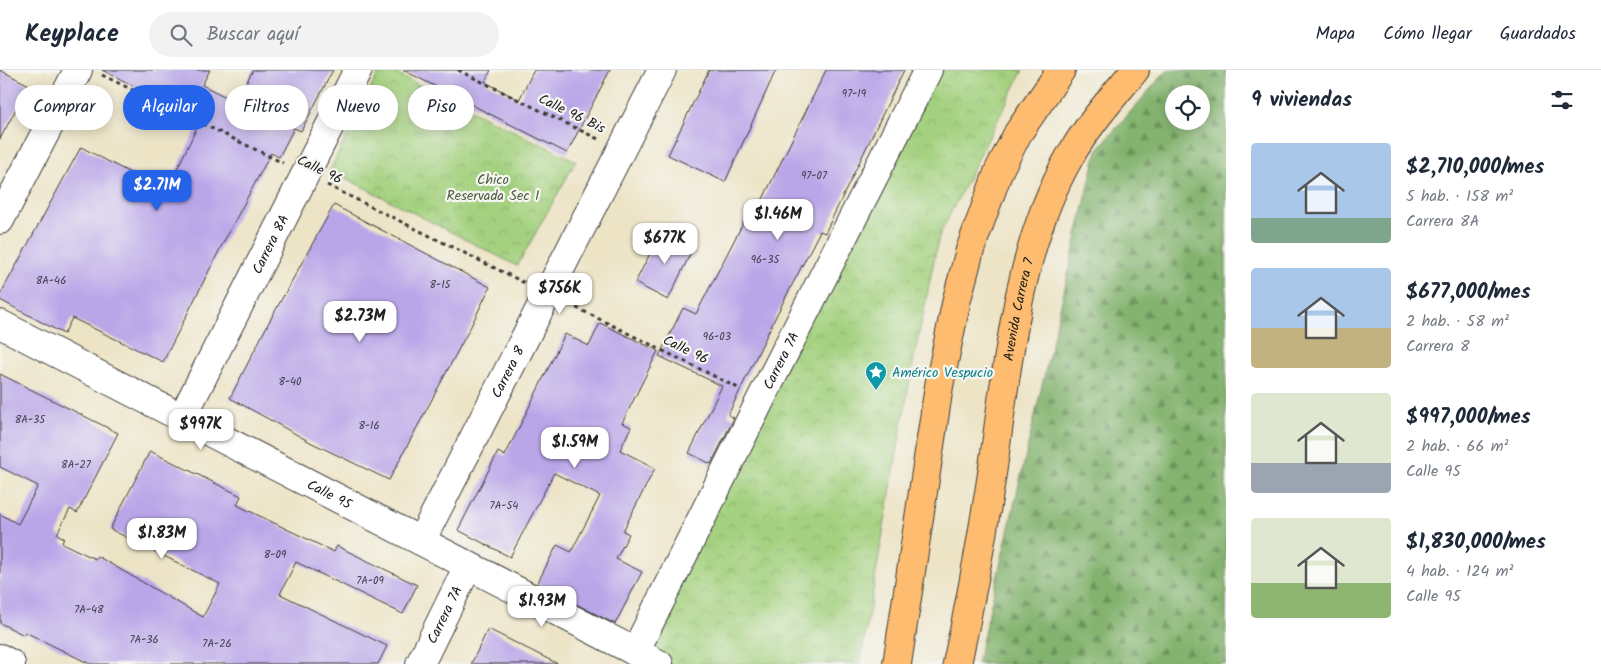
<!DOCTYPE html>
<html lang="es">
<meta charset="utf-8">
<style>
:root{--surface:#fff;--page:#f2f2f3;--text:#1f2937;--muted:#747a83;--line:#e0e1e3;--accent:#2563eb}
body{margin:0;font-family:Kalam,sans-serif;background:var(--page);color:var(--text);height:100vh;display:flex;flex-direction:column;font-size:19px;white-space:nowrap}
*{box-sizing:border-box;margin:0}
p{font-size:16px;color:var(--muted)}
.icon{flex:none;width:28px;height:28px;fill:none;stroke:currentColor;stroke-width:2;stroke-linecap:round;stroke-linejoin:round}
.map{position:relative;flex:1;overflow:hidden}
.drawer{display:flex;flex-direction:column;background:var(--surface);width:375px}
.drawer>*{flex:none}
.hud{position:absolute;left:15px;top:15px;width:475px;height:45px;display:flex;gap:10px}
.fabs{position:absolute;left:1165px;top:15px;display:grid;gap:10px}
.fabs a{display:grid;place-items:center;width:45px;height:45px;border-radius:50%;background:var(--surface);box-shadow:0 2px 12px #0003;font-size:25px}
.price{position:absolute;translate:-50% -42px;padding:0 11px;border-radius:10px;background:#fff;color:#222;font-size:16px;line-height:32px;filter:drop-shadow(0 1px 2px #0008)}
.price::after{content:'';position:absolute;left:50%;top:30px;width:15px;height:11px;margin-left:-8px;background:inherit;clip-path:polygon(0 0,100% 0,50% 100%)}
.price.current{background:var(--accent);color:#fff}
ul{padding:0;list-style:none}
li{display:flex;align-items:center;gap:15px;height:125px;padding:0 25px}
li span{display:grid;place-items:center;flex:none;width:140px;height:100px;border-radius:5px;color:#555}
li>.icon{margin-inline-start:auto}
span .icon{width:60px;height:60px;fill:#fffc;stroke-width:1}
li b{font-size:21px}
h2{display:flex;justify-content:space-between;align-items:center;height:60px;padding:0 25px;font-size:21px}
.pill{padding:0 18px;border-radius:22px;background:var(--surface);box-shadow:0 2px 12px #0003;font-size:18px;line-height:45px}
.pill.current{background:var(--accent);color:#fff}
header{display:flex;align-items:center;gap:30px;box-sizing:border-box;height:70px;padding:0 25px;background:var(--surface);border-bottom:1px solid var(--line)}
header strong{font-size:24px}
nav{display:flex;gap:28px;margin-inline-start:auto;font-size:18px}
.search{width:350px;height:45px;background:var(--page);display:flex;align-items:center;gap:12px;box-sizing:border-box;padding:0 18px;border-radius:28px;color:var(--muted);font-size:19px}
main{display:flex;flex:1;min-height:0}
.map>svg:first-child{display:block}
.forest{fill:url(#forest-firs);stroke:#506845;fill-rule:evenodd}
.park{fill:url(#park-crowns);stroke:#60764e}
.building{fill:#b9a6e8}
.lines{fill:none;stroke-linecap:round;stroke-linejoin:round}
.street-casing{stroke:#3b3a36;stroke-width:30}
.primary-casing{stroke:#3b3a36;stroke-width:30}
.path{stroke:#3b3a36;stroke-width:3;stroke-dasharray:4 4;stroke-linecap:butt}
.street{stroke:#fff;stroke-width:28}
.primary{stroke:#febc70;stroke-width:28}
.labels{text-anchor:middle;stroke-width:4.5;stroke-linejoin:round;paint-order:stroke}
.number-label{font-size:11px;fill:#433e4f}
.street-label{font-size:14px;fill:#1c1c1c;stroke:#f6f6f2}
.park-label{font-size:14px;fill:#4c5b3f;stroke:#f6f6f2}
.culture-label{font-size:14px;fill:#0d838f;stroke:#f6f6f2;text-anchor:start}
</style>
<header>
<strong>Keyplace</strong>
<div class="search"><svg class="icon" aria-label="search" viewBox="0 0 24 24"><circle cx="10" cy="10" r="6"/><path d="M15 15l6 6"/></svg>Buscar aquí</div>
<nav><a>Mapa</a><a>Cómo llegar</a><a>Guardados</a></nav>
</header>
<main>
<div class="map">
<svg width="1226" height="594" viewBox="0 0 1226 594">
<defs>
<pattern id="forest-firs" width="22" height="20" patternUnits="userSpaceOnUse" patternTransform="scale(1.25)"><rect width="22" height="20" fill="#83b36e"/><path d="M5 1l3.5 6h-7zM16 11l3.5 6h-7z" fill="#6a915a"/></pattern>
<pattern id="park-crowns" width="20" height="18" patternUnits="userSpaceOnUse" patternTransform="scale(1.25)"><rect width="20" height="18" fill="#a4d17f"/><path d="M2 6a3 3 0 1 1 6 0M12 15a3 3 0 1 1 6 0" fill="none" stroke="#8db36d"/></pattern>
</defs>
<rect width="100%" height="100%" fill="#f6f6f2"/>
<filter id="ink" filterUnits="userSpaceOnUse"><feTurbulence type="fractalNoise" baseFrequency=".02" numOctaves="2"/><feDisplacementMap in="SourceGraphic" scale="10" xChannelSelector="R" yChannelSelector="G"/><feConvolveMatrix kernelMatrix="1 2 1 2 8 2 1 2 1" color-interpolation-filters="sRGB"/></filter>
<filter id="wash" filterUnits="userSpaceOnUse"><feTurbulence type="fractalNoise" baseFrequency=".0096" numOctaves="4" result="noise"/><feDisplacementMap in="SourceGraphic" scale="20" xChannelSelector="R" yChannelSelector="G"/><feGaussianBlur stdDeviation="1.12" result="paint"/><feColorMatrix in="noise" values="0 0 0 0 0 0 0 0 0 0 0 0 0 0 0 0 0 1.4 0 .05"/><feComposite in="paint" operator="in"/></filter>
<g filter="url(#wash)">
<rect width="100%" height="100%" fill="#ede4c6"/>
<path class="forest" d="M1167,0H1226V594H977L1097,80ZM1174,24H1201V51H1174Z"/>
<path class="park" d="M380,0H388L576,91L517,196L330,100Z
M928,0H1023L939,166L911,303L860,594H659L635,582Z"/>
<g id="blocks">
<path class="building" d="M0,0L29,15L0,69Z
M102,0H210L202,15L236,32L253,0H333L301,61L294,58L279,87L271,83L222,175L163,292L72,248L64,264L0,230V225L81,77L166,122L201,49Z
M403,0H491L485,12L519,30L534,0H610L567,83Z
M709,0H776L725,112L668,85Z
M826,0H904L825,163L820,161L777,244L728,345L734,348L711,394L689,383L722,316L659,286L683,238L696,244L754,132L760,135Z
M334,135L490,217L471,256L389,410L312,373L230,328L269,252Z
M662,160L694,176L668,230L635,213Z
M600,253L658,281L622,353L631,357L620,380L655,398L623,461L629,464L616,489L642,502L615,554L537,514L557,475L571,482L600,426L554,403L510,487L458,460L498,382L505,386L565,264L589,276Z
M0,304L118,363L77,443L70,439L57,464L64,468L62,473L95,489L97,486L203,547L220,514L110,459L150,381L241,426L237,435L334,482L337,476L417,515L403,544L296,492L280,524L387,576L378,594H90L25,562L24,565L0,553V444L18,454L38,416L0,397Z
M488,559L558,594H471Z"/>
</g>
</g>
<g filter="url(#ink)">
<use href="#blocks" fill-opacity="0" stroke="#3b3a36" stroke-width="1"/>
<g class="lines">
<g class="street-casing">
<g id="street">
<path d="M0,150L78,0"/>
<path id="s1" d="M0,254L659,594"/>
<path id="s2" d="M182,348L358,0"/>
<path id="s3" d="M421,471L662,0"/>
<path id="s4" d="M635,582L761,329L928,0"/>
<path d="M0,588L11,594"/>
<path id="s5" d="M420,594L468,496"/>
</g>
</g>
<g class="primary-casing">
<g id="primary">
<path d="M897,594L939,316L957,229L970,180L999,100L1018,63L1061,0"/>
<path id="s6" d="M957,594C971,529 983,463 993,397C1007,297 1018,177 1069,88C1087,56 1112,28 1135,0"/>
</g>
</g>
<path class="path" d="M458,0L598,69
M102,5L283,93
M327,115L525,213
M569,234L738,318"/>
<use href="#street" class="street"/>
<use href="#primary" class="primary"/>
</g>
</g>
<defs>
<g id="sight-pin" transform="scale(1.125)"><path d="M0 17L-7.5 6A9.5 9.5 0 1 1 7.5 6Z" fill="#0f9aa8" stroke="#f6f6f2"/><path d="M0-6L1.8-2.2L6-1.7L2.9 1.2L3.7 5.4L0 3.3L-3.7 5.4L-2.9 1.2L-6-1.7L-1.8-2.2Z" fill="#fff"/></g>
</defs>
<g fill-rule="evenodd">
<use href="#sight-pin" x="876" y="302"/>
</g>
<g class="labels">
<g class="number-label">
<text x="854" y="27">97-19</text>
<text x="814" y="109">97-07</text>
<text x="765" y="193">96-35</text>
<text x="51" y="214">8A-46</text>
<text x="440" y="218">8-15</text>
<text x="717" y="270">96-03</text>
<text x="290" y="315">8-40</text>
<text x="30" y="353">8A-35</text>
<text x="369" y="359">8-16</text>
<text x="76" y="398">8A-27</text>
<text x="504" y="439">7A-54</text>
<text x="275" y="488">8-09</text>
<text x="370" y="514">7A-09</text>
<text x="89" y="543">7A-48</text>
<text x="144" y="573">7A-36</text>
<text x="217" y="577">7A-26</text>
</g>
<g class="street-label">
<text transform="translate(572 43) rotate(26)" y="5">Calle 96 Bis</text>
<text transform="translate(320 99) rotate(26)" y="5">Calle 96</text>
<text dy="5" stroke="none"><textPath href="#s2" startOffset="195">Carrera 8A</textPath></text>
<text dy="5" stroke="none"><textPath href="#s6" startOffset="360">Avenida Carrera 7</textPath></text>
<text transform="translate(686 279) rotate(26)" y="5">Calle 96</text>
<text dy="5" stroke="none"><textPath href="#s4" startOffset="326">Carrera 7A</textPath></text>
<text dy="5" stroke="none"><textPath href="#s3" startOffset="190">Carrera 8</textPath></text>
<text dy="5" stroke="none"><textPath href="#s1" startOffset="371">Calle 95</textPath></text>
<text dy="5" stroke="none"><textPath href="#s5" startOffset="55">Carrera 7A</textPath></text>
</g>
<g class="park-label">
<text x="493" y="114">Chico<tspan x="493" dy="16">Reservada Sec I</tspan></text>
</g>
<g class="culture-label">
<text x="892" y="307">Américo Vespucio</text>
</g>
</g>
</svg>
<div class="fabs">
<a><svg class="icon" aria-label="locate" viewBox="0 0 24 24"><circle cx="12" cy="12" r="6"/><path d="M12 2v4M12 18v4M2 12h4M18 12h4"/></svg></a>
</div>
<b class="price current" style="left:157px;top:142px">$2.71M</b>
<b class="price" style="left:778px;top:171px">$1.46M</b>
<b class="price" style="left:665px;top:195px">$677K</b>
<b class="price" style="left:560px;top:245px">$756K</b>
<b class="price" style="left:360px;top:273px">$2.73M</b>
<b class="price" style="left:201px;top:381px">$997K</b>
<b class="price" style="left:575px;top:399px">$1.59M</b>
<b class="price" style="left:162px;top:490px">$1.83M</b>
<b class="price" style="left:542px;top:558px">$1.93M</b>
<div class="hud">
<a class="pill">Comprar</a>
<a class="pill current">Alquilar</a>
<a class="pill">Filtros</a>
<a class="pill">Nuevo</a>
<a class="pill">Piso</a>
</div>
</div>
<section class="drawer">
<h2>9 viviendas<svg class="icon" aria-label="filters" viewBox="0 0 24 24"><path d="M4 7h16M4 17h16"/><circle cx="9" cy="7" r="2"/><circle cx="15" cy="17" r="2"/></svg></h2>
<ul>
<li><span style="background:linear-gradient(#a9c7e8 75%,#7fa58c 0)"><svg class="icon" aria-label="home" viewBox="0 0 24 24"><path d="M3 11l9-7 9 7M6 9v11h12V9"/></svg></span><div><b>$2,710,000/mes</b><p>5 hab. · 158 m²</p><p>Carrera 8A</p></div></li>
<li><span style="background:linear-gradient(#a9c7e8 60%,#c2b280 0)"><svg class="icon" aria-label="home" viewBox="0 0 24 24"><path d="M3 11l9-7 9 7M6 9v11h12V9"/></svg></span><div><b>$677,000/mes</b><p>2 hab. · 58 m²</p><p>Carrera 8</p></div></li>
<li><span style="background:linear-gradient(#dfe7d0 70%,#9aa5b1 0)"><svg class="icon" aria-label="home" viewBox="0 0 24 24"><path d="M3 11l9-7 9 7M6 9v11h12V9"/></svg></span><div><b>$997,000/mes</b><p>2 hab. · 66 m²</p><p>Calle 95</p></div></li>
<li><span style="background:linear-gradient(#dfe7d0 65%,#8fb573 0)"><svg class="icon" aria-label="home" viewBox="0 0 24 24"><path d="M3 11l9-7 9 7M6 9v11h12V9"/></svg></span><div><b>$1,830,000/mes</b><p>4 hab. · 124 m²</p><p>Calle 95</p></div></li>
</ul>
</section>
</main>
